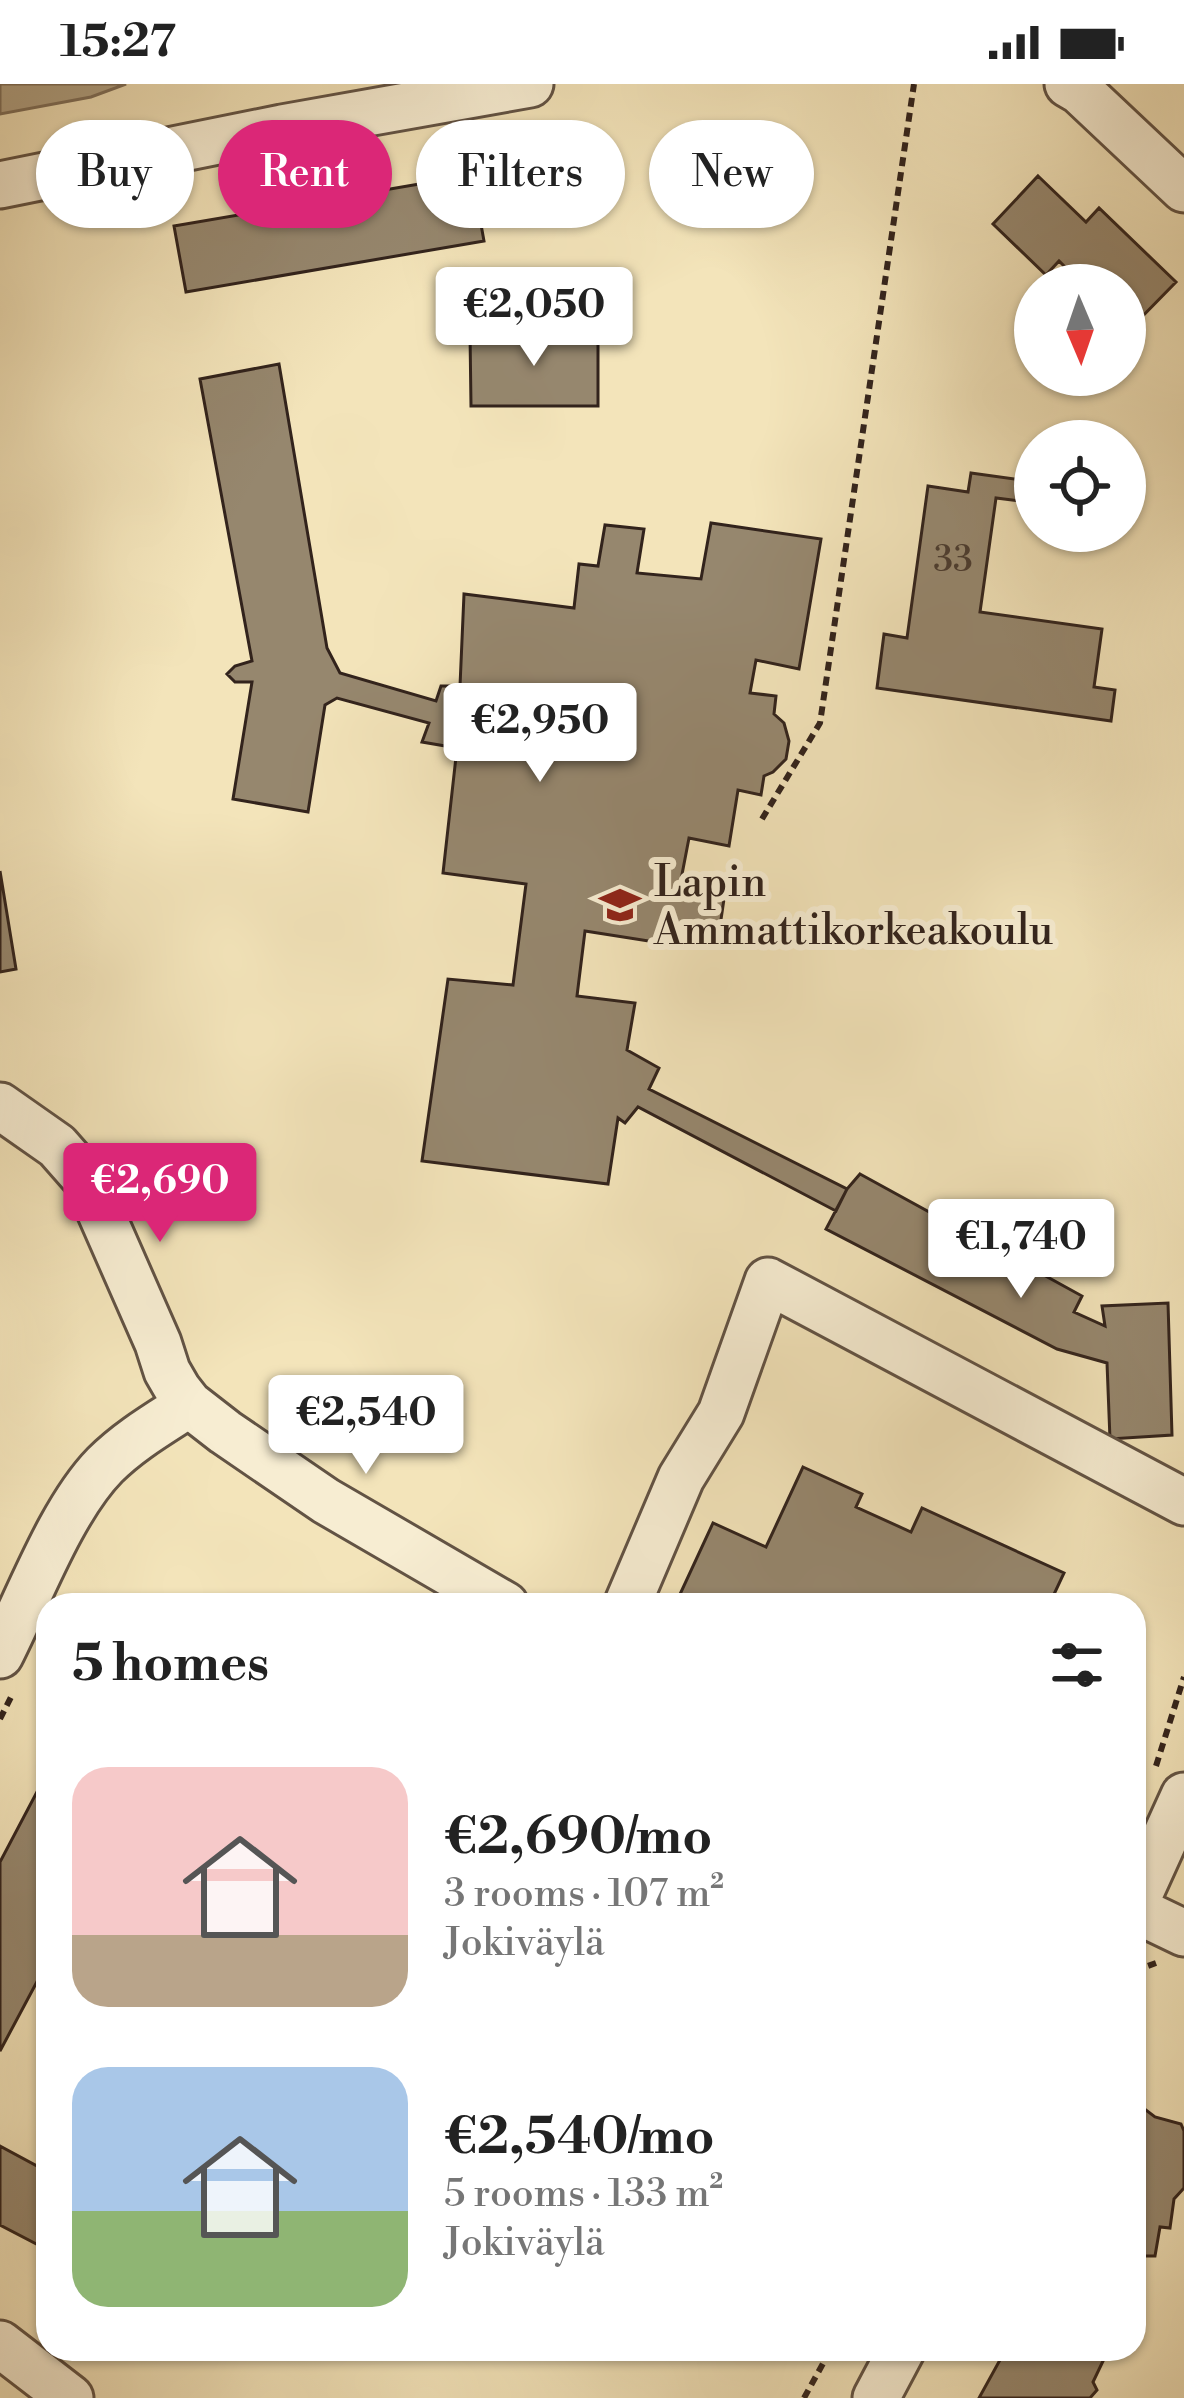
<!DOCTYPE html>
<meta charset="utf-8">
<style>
:root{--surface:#fff;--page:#f6f6f6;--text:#222;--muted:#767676;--accent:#db2777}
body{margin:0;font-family:"Libre Bodoni",serif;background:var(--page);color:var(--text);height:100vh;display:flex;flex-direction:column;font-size:45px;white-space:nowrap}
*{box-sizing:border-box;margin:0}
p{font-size:39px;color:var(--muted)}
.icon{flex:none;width:66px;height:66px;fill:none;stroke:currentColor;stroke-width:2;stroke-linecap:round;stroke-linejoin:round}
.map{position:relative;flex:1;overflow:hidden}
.sheet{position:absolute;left:36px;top:1509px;width:1110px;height:768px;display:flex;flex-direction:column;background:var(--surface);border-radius:36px;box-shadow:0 3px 9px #0004}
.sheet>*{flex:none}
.top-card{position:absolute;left:36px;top:36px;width:1113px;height:108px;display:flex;gap:24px}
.needle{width:78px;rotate:178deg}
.buttons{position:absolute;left:1014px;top:180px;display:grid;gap:24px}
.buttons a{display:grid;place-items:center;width:132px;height:132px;border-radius:50%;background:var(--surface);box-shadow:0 3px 9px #0004;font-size:60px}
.price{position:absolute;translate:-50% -102px;padding:0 27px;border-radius:12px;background:#fff;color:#222;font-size:39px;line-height:78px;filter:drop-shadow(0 3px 6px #0008)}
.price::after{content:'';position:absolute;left:50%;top:72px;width:36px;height:27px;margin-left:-18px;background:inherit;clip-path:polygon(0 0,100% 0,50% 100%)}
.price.on{background:var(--accent);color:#fff}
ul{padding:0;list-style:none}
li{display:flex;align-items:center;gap:36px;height:300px;padding:0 36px}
li span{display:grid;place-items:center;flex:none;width:336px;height:240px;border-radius:36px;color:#555}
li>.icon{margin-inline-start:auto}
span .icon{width:144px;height:144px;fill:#fffc;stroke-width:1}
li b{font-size:51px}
h2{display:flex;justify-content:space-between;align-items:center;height:144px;padding:0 36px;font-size:51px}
.tag{padding:0 42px;border-radius:54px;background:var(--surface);box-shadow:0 3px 9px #0004;font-size:42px;line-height:108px}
.tag.on{background:var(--accent);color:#fff}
.status{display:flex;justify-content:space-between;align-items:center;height:84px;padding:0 60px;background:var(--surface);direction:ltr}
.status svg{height:33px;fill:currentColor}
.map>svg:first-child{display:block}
.water{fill:#b1a284;stroke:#7e6f5a;stroke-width:3}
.building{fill:#96876e;stroke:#32231c;stroke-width:3}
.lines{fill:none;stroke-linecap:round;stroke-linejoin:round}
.minor-casing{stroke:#625344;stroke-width:51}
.path{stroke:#32231c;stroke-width:6;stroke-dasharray:9 6;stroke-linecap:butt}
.minor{stroke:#f7edd2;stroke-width:45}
.labels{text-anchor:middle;stroke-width:12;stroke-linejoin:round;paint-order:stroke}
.number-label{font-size:36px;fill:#4b3c30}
.poi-label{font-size:42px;fill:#32231c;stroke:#f7edd2;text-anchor:start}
</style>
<div class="status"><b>15:27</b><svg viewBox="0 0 49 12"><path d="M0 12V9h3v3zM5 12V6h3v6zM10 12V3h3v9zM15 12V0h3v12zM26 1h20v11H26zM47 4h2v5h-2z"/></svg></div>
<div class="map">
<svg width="1184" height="2314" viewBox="0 0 1184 2314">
<rect width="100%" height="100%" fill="#f3e4ba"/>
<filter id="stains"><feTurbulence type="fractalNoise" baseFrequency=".00167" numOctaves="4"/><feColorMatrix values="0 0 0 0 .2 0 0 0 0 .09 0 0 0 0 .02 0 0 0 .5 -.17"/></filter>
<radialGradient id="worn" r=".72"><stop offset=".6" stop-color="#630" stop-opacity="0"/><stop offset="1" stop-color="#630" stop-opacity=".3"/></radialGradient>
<path class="water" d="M0,0H126L91,13L0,30Z"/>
<path class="building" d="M472,91L484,157L186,208L174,142Z
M1038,92L1086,138L1099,124L1176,198L1129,246L1125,241V201H1083L1059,177L1046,191L993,140Z
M470,249H598V322H471Z
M279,280L327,564L340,589L436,617L441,602H460L464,510L574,524L579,480L598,482L605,441L644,445L637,489L701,495L711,439L821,455L799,585L756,576L750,609L776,612L774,630L784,639L789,657L786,675L773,688L764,692L761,711L738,706L729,762L689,754L679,806L724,815L718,856L673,849L674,861L585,847L577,912L635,919L627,966L659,984L649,1005L847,1105L836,1127L638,1023L625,1039L618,1034L608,1100L422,1077L448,895L513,901L526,800L443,789L457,664L422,658L429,639L337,614L325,621L308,728L233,715L252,598H235L227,590L235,582L252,577L200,295Z
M971,389L1035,398V419L996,414L980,528L1102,545L1094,603L1115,606L1111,637L877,604L884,550L907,554L928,402L968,408Z
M0,787L16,885L0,888Z
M860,1090L1082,1212L1074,1228L1105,1242L1102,1222L1168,1219L1172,1351L1110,1355L1107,1279L1057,1265L826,1145L847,1105Z
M803,1383L862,1410L856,1423L911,1448L922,1424L1064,1489L1049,1521H675L713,1439L766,1463Z
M48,1687V1877L0,1967V1778Z
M1134,2017L1155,2033L1181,2040L1184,2047V2104L1174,2115L1170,2144L1160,2143L1155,2172H1145L1142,2180L1134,2176Z
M0,2062L48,2088V2166L0,2141Z
M1006,2265H1088L1104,2275L1093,2298L1097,2306L1090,2314H979Z"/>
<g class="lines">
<g class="minor-casing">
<path id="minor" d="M1068,0L1080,7L1184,105
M0,101L282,44L530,0
M0,1022L57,1062L86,1095L158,1259L167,1287L178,1306L189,1320L225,1348L326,1417L505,1521
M627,1521L681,1394L721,1329L768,1197L1184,1418
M0,1571C29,1514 61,1426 105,1381C130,1356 160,1339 189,1320
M1134,1822L1184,1712
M1134,1825L1184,1849
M0,2260L70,2314
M876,2314L902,2265"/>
</g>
<path class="path" d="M762,735L820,639L914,0
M0,1635L13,1609
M1156,1682L1184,1593
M1134,1887L1156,1879
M804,2314L831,2265"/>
<use href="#minor" class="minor"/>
</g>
<defs>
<g id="university-bare" transform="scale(3.24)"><path d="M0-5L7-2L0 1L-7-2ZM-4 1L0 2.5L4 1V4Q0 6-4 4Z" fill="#8f2418" stroke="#f7edd2" stroke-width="2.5" paint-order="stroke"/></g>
</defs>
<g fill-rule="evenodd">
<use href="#university-bare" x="620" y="821"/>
</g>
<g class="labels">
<g class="number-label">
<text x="953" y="487">33</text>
</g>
<g class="poi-label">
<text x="654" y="812">Lapin<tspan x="654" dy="48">Ammattikorkeakoulu</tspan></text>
</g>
</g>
<rect width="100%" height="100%" filter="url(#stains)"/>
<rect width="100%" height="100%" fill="url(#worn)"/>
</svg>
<div class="buttons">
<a><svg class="needle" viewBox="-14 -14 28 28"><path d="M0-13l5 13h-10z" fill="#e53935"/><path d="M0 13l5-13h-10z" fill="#767676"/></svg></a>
<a><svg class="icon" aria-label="locate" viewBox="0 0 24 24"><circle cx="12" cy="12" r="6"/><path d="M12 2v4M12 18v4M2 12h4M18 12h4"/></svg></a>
</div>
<b class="price" style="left:534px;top:285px">€2,050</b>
<b class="price" style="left:540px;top:701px">€2,950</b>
<b class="price on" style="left:160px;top:1161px">€2,690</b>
<b class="price" style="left:1021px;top:1217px">€1,740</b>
<b class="price" style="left:366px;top:1393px">€2,540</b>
<div class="top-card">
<a class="tag">Buy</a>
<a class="tag on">Rent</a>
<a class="tag">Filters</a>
<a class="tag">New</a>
</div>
<section class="sheet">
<h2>5 homes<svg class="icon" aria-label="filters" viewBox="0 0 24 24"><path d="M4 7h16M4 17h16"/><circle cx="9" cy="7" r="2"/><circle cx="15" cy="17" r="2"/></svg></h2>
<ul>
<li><span style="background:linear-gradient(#f6c9c9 70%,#b9a48a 0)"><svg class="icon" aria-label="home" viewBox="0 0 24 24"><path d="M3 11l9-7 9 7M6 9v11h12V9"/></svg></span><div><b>€2,690/mo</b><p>3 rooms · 107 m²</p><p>Jokiväylä</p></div></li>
<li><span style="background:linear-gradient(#a9c7e8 60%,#8fb573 0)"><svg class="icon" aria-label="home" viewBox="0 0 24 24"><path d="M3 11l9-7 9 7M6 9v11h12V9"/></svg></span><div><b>€2,540/mo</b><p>5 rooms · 133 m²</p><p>Jokiväylä</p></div></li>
</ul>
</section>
</div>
